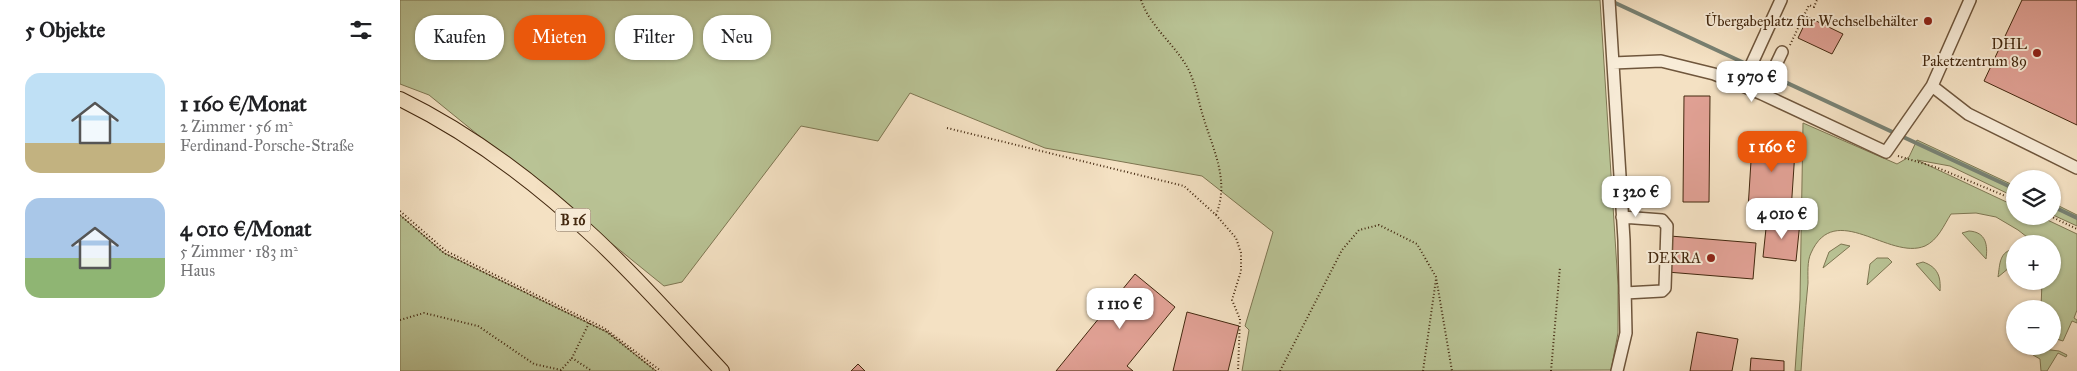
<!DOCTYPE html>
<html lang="de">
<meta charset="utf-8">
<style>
:root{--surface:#fff;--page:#f6f6f6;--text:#202124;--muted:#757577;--accent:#ea580c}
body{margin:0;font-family:"IM FELL Great Primer",serif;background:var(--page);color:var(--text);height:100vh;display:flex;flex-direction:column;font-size:19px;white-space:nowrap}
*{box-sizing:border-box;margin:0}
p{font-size:16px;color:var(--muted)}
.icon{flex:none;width:28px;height:28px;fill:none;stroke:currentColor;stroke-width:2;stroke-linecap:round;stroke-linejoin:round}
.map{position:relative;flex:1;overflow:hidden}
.sheet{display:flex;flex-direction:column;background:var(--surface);width:400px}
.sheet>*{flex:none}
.banner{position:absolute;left:15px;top:15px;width:475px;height:45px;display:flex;gap:10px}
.tools{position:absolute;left:1606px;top:170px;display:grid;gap:10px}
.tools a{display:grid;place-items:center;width:55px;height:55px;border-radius:50%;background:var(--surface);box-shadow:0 1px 4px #0004;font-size:25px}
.price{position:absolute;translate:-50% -42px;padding:0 11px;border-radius:10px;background:#fff;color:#222;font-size:16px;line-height:32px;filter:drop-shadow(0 1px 2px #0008)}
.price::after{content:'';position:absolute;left:50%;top:30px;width:15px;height:11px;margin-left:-8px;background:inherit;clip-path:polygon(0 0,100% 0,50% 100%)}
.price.active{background:var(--accent);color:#fff}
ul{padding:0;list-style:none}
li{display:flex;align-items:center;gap:15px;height:125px;padding:0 25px}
li span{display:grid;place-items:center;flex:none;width:140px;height:100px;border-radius:15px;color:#555}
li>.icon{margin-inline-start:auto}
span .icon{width:60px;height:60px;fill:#fffc;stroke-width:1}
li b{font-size:21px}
h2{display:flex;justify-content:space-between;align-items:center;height:60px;padding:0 25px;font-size:21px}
.pill{padding:0 18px;border-radius:20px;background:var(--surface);box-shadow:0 1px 4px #0004;font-size:18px;line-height:45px}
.pill.active{background:var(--accent);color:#fff}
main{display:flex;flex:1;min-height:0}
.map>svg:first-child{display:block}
.green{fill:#b9c395;stroke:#7e7652}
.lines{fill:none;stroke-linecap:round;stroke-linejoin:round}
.stream{stroke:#788173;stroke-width:4}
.building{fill:#e1a195;stroke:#43280f}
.minor-casing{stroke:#6f563c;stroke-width:14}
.major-casing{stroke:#43280f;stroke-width:16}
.path{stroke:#43280f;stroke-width:2;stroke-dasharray:1 2.5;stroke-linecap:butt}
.minor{stroke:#f8ecd8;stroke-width:11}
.major{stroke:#f4e1c3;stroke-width:14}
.poi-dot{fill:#8f2418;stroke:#f8ecd8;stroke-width:2}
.labels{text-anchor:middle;stroke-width:4;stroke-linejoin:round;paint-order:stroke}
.shield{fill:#f8ecd8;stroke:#79634b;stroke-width:1}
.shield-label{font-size:14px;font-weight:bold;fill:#43280f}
.poi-label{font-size:15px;fill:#43280f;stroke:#f8ecd8;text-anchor:end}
</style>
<main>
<section class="sheet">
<h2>5 Objekte<svg class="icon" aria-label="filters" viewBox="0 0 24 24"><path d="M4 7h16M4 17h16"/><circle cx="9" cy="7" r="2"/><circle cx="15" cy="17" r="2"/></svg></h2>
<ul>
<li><span style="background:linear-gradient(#bfe0f5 70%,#c2b280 0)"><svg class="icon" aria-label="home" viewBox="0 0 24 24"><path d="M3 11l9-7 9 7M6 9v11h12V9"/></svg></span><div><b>1 160 €/Monat</b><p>2 Zimmer · 56 m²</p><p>Ferdinand-Porsche-Straße</p></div></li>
<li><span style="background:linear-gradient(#a9c7e8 60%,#8fb573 0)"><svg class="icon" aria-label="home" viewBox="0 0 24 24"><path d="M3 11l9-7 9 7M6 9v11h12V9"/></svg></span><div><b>4 010 €/Monat</b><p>5 Zimmer · 183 m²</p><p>Haus</p></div></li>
</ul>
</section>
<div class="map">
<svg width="1677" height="371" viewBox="0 0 1677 371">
<rect width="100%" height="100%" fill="#f4e1c3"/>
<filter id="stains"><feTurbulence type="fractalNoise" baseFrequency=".004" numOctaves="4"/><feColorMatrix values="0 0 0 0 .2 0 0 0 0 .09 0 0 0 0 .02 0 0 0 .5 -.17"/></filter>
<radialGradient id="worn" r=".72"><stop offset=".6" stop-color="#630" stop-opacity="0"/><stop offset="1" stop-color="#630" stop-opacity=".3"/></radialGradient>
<path class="green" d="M0,0H1200L1218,285V333L1211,370L842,371L849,330L845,326L873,232L802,176L645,148L510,93L478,141L401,126L282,282L264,286L29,95L0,84Z
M1403,123L1497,164L1509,157L1517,140L1615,186V197L1550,166L1517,160L1615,206V216H1639L1677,234V310L1674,318L1677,320V323L1672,321L1663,341L1653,338L1652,309H1641L1642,281H1652V244H1636L1618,230L1596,217L1576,213L1551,214C1544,225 1538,240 1525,246C1489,261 1435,199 1411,253C1407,261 1408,274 1408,283C1405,313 1403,342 1401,371H1395L1400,300Z
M1653,203L1677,215V226L1653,215Z
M0,215L44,253L207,332L256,371H0Z
M1569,231C1586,232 1588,245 1586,259L1562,233Z
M1441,244L1450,246L1423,268L1429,252Z
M1615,249V263L1598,277C1600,264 1599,251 1615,249Z
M1477,258H1488L1492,262L1467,285L1470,264Z
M1523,262C1538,267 1541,277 1540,291L1516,264Z
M1643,349L1659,351L1667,355L1666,357L1658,353L1647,371H1641L1640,359L1633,355L1635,352Z"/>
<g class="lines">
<path class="stream" d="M1211,1L1615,189
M1652,206L1677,218"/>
</g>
<path class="building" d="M1622,0H1677V125L1584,81Z
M1408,17L1443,34L1432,54L1398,38Z
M1284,96H1310L1309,202H1283Z
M1359,134L1396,136L1391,211L1348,209L1352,145H1358Z
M1367,219L1400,222L1396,261L1363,257Z
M1270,236L1356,243L1353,279L1267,272Z
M735,274L775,307L727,366L733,371H656Z
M787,312L839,326L828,371H773Z
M1297,332L1338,339L1332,371H1290Z
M1351,358L1384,361V371H1350Z
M458,364L465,371H451Z"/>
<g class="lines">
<g class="minor-casing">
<path id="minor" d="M1209,0L1224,240L1226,333L1217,371
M1213,63L1261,61L1314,74L1362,94L1486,152L1532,86L1570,0
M1342,85L1381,0
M1532,86L1568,114L1677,168
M1362,94L1382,52
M1222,217L1262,220L1267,226L1265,288L1262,291L1225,293"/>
</g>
<g class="major-casing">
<path id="major" d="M0,99C70,133 137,184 194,237C239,279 280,326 322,371"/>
</g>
<path class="path" d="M741,0C750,26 772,42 786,65C795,80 798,100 803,116C813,150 830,180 816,215
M1390,45L1409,5L1414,7L1417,0
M547,128L784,186L816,215L836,238L841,253V271L832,300L840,319L838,371
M1498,156L1538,168L1615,200
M0,211L46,251L204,328L261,371
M0,215L44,253L207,332L256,371
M1650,216L1677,229
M0,320L24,313L78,326L134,364L161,370L172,358
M189,323L172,358L192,371
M880,371L942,250L959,230L979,225L1017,244L1036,277L1052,371
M1023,371L1036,279
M1151,371L1160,267"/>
<use href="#minor" class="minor"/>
<use href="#major" class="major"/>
</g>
<g class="poi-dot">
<circle cx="1528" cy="21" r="5"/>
<circle cx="1637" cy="53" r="5"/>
<circle cx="1311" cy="258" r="5"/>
</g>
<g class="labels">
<rect class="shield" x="155.5" y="208.5" width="35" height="23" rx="4"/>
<g class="shield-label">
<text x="173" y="225">B 16</text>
</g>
<g class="poi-label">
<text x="1518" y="26">Übergabeplatz für Wechselbehälter</text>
<text x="1627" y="49">DHL<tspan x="1627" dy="17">Paketzentrum 89</tspan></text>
<text x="1301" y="263">DEKRA</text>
</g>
</g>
<rect width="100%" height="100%" filter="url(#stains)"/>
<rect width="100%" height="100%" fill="url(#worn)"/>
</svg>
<div class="tools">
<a><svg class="icon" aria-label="layers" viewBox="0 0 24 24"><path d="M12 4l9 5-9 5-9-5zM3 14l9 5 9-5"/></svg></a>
<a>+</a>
<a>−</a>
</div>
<b class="price" style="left:1352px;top:103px">1 970 €</b>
<b class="price active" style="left:1372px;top:173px">1 160 €</b>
<b class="price" style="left:1236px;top:218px">1 320 €</b>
<b class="price" style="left:1382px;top:240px">4 010 €</b>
<b class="price" style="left:720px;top:330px">1 110 €</b>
<div class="banner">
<a class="pill">Kaufen</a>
<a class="pill active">Mieten</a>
<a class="pill">Filter</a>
<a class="pill">Neu</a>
</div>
</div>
</main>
